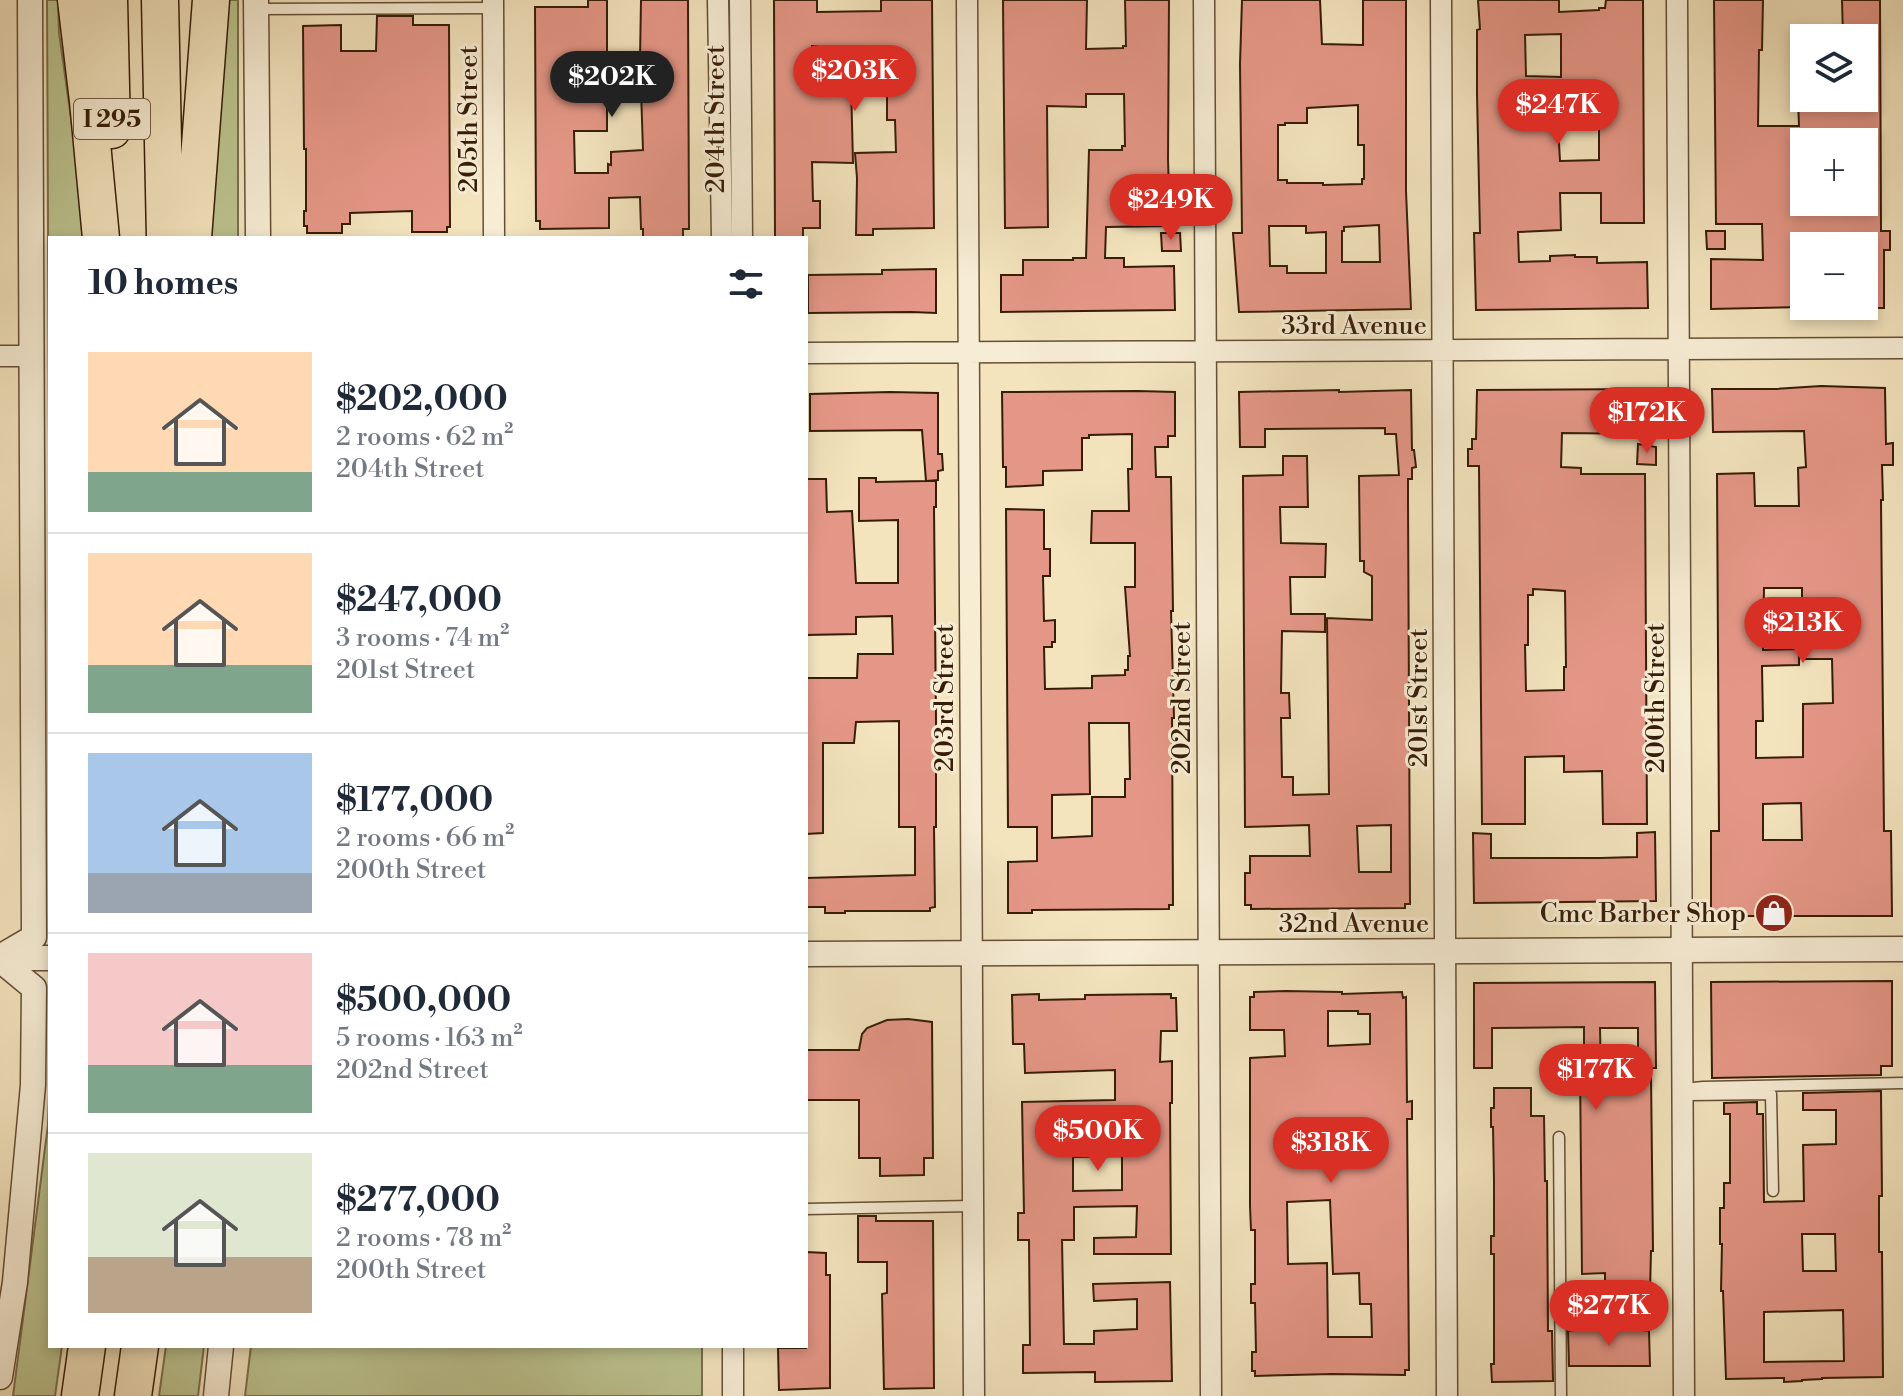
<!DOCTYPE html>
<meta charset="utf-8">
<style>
:root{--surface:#fff;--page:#f2f2f3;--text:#1f2937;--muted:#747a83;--line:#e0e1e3;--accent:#d93025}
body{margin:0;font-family:"Libre Bodoni",serif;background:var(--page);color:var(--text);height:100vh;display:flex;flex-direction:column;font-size:30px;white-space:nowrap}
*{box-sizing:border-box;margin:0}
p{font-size:26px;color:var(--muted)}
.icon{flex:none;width:44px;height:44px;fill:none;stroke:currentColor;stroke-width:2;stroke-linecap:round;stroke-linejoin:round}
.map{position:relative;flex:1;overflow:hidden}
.sheet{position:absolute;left:48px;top:236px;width:760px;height:1112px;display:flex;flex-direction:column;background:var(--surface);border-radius:0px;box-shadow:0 4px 12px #0003}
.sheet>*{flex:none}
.fabs{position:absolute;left:1790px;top:24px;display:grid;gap:16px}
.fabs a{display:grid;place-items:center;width:88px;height:88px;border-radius:0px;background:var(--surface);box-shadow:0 4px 12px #0003;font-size:40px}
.price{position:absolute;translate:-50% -68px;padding:0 18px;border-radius:28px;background:var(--accent);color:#fff;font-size:26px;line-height:52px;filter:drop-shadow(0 2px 4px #0008)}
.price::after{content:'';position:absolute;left:50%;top:48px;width:24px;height:18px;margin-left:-12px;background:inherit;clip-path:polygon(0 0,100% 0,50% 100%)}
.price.active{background:#222;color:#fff}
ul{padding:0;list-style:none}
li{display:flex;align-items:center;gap:24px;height:200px;padding:0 40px}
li+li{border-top:2px solid var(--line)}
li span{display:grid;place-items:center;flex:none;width:224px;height:160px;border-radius:0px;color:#555}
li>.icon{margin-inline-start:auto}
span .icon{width:96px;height:96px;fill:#fffc;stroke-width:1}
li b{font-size:34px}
h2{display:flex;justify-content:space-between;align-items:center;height:96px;padding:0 40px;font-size:34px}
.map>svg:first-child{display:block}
.green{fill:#bcc490;stroke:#7a704c;stroke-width:2}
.building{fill:#e59787;stroke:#371d07;stroke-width:2;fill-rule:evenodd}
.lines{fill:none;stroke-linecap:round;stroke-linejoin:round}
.service-casing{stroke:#664f35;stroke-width:13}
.minor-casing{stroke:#664f35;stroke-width:23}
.tertiary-casing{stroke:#664f35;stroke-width:27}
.motorway-casing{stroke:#371d07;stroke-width:39}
.service{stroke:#f7edd5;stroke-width:10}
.minor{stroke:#f7edd5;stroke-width:20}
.tertiary{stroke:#f7edd5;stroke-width:24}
.motorway{stroke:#f3e4be;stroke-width:36}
.labels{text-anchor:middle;stroke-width:6;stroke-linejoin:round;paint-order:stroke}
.shield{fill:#f7edd5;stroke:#715b45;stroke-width:2}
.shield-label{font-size:24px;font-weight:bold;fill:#371d07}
.street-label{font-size:26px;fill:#371d07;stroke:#f7edd5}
.poi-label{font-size:26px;fill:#371d07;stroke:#f7edd5;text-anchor:end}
</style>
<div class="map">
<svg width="1903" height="1396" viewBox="0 0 1903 1396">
<rect width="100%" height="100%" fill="#f3e4be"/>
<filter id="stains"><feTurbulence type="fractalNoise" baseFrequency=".0025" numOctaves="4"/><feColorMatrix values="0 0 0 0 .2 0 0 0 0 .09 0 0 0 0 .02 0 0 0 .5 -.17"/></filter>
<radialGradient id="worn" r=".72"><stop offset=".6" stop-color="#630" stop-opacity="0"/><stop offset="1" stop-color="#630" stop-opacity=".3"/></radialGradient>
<path class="green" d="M47,0H58L59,33L73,132L84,238H50V669Z
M223,0H238V238H207Z
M50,1064V1346H62L55,1396H13L48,1125Z
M166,1346H204L198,1396H159Z
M251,1346H702V1396H245Z"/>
<path class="building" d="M588,0H607V131H574L575,173H608V164L611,165V152L643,150L640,60L641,0H688L689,229H683V238H643V229H641L640,197L609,198V228L540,229V221H536L535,7H588Z
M774,0H817V12L881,11V0H932L934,228L873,229V235H856L857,178L855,153L896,152L895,120H887V94L854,95L855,46H812V84H851L853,163L812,162L813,201H820V228H803V238H775Z
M1003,0H1087L1086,49L1123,48V46H1126L1125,0H1169L1168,159L1170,226L1106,227L1105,258H1124V267L1174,266L1175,310L1001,312V275H1023V260H1073V258H1086L1089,150H1122V146H1125L1124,94H1086V107L1047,106L1048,227L1005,228Z
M1242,0H1320L1322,44L1363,45V0H1406V191L1411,309L1239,312L1233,233H1242L1240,64ZM1358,105V145H1364V179H1362V184L1323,185V183H1287V180H1278V125H1285V123H1307V108ZM1379,225L1380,262H1342V231H1344V227ZM1269,226H1306V233L1326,232V273H1287V266H1270Z
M1478,0H1559V12L1599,10V8H1605L1606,0H1643L1644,223H1601V193H1560L1561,230L1518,232L1519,262L1550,261V256L1575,255V257H1597V263L1647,262L1648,308L1476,310L1474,233H1480L1477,94V30L1480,29ZM1561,34V77L1526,76L1525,35ZM1558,125H1599V160L1560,161Z
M1714,0H1763L1762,50H1759L1758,126H1799L1798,98H1864V38H1843L1842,0H1880L1881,231H1890V250H1884V308H1864V246H1804V307L1711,309V259L1763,260L1762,224H1716ZM1804,142H1864V202H1804V196H1798L1797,159H1804Z
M377,16H413V25H449L450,227H447V232H412V211L350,213V224H342V233H307V226H304V211H306V149H304L303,26L341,25V51H376Z
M1706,231H1725V249H1707Z
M1161,233H1180L1181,251H1162Z
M936,269V313L911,312L808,313V275L882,274V270Z
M1821,386L1885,388L1886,444L1893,443V465H1882L1883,500H1881L1884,831H1891L1892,916H1711V831H1719L1717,474L1754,473L1755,506H1799L1798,468L1806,467L1804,431L1713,432L1712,389H1776ZM1764,588H1802V659H1832L1833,703L1803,704V757L1756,758V721H1763L1762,666L1799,665V649L1763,650ZM1801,803L1802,840H1763V804Z
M1648,389L1649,434L1562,433L1561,467L1581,468V474H1645L1647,824H1603L1602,771L1564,772V756L1525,757V824H1482L1479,466H1468V449H1472V439H1476L1477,390ZM1533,589L1565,591L1566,667H1564V690L1526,691L1525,645H1528V595H1533Z
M1339,390V392L1411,390L1412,450H1414L1416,467L1412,468V479H1408V502L1410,904H1405V908L1251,909V905H1245V873H1250V856H1310L1309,825L1245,827L1243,476L1283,475V456H1307L1308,507H1280L1281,543L1326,544L1325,577H1290L1291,614H1325V632L1282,631L1281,693H1289L1290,718H1281L1282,777H1293V795L1329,794L1327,618L1372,620V576L1364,572V561H1360L1359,476L1399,475L1396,434H1385V428L1265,429V447H1240L1239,392ZM1391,825V872H1359L1357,826Z
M1138,391L1175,392V436H1168V447H1155L1156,477H1171L1173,611H1171L1174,718H1172L1173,905H1169V909L1032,910V913H1008V862L1037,861V827H1008L1006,509L1044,510V549H1050V576H1043L1044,621L1055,620V642H1052V647H1044L1045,689L1092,688V676L1125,675V670H1128V656H1130L1125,587H1135V543H1091L1092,511H1129L1128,469H1132V434L1089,435V438H1082V470L1043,471V485L1006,487V467H1003L1002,392ZM1089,723H1129L1130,779H1125V797H1092V836L1052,838V795L1090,794Z
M890,392L938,393V454H942L943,470L938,471V480L927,481H936V507H934L936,720V827H934L935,907L930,908V911H845V913H825V907H806V878L915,875V827H899V721L856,722L854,743H823V833L806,834V678H857L858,654H893L892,616L856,617V634L806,635V479H826L827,512L852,511L856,583H898V520L859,521V478H876V482L926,481L922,430L810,431V394Z
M1638,444L1656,447V465L1637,464Z
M1655,832L1656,901L1474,903L1473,833L1491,834V858H1600L1637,857V833Z
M1892,981V1066H1881V1075L1712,1078L1711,982Z
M1655,982L1656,1068H1638V1028H1600L1601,1075L1651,1074L1653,1251H1651L1650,1291H1605V1273L1582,1274L1580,1068H1584V1027L1492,1028V1068H1474V983Z
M1286,991L1342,992V994L1402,992L1403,998L1406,997L1407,1102L1412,1101V1119H1407L1409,1370H1405V1375L1332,1374L1255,1376V1371H1252V1352H1256L1255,1303H1251V1284H1255V1230H1251L1250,1206V1058L1285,1056L1284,1030H1250V997H1254V992ZM1328,1011H1358V1014H1370V1044L1328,1046ZM1330,1200L1333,1274L1359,1273L1360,1304H1371L1372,1337H1328L1327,1263L1288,1264L1287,1202Z
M1039,994V1000L1085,999V995L1171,994V998H1176L1177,1031H1161L1160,1062L1172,1061V1103H1170L1171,1254H1094V1238L1136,1237L1137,1206L1074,1207V1240H1062L1064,1344H1094V1331L1137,1329V1299L1094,1301L1093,1284L1170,1282L1172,1381L1095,1382V1372L1023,1373V1345H1030L1029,1240H1018V1213H1024L1022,1102L1115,1100V1070L1025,1073L1024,1044H1013L1012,995ZM1122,1156V1190L1073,1191V1157Z
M908,1019L932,1022L933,1158H924V1175L880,1176V1158H859V1100H806V1050H859L862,1034L867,1028L887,1020Z
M1494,1088H1531V1116H1544L1545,1181H1547L1548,1331H1552L1553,1381L1492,1382L1491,1364H1494V1254H1491V1236H1494V1181L1493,1127H1491V1108H1494Z
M1881,1091L1882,1196H1879V1252H1882L1883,1377L1822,1378V1379L1802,1380V1381L1784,1382V1378L1726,1379L1723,1291H1721L1722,1244H1720V1208H1724V1183H1730V1114H1724V1103L1757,1102V1114H1763L1764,1202L1804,1201L1803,1145L1836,1144V1110H1803V1093ZM1802,1234H1835L1836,1271H1803ZM1843,1310L1844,1361L1764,1362V1312Z
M858,1216H876V1221H933L934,1388L884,1389L882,1294L887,1293V1262H858Z
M806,1252L826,1253V1275H830V1388L779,1390L778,1348H806Z
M1568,1331H1649L1650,1366H1569Z"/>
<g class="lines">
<g class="service-casing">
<path id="service" d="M258,9L493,8
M1683,1089L1703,1087L1903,1083
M1689,1095L1771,1094L1773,1191
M1559,1137L1561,1396
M806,1209L973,1206"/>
</g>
<g class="minor-casing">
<path id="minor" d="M493,0L494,238
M718,0L722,238
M740,0L742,238
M967,0L974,1396
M1204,0L1211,1396
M1441,0L1447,1396
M1677,0L1684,1396
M806,353L1903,348
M0,356H32
M733,1346V1396"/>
</g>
<g class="tertiary-casing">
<path id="tertiary" d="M256,0L258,238
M806,954L1903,949
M0,957L34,937L30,0
M0,958H50
M0,960L34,988L33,1085L15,1282L0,1377
M216,1396L221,1346"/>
</g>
<g class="motorway-casing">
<path id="motorway" d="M76,0L88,101L101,238
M109,0L112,130
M160,0L165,238
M193,238L211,0
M80,1396L87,1346
M133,1396L140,1346"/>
</g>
<use href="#service" class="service"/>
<use href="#minor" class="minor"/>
<use href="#tertiary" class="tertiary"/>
<use href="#motorway" class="motorway"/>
</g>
<defs>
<g id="shop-disc" transform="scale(2)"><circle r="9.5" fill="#8f2418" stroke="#f7edd5"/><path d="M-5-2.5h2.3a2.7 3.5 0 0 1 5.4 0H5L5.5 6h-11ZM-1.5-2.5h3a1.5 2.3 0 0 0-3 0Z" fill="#fff"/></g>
</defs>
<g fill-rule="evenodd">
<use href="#shop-disc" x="1774" y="913"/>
</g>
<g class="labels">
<rect class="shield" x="74" y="99" width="76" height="40" rx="6"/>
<g class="shield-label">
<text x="112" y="127">I 295</text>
</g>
<g class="street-label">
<text transform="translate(468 119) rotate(-90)" y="9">205th Street</text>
<text transform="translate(715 119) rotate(-90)" y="9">204th Street</text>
<text x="1354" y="334">33rd Avenue</text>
<text transform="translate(944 698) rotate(-90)" y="9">203rd Street</text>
<text transform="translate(1181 698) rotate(-90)" y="9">202nd Street</text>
<text transform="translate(1418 698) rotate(-90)" y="9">201st Street</text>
<text transform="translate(1655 698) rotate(-90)" y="9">200th Street</text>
<text x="1354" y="932">32nd Avenue</text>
</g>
<g class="poi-label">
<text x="1746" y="922">Cmc Barber Shop</text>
</g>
</g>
<rect width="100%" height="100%" filter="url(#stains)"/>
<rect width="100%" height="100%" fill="url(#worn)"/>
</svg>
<div class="fabs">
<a><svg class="icon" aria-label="layers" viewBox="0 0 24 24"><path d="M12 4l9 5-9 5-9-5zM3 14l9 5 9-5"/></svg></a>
<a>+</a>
<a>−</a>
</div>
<b class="price" style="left:855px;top:113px">$203K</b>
<b class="price active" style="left:612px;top:119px">$202K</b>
<b class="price" style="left:1558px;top:147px">$247K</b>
<b class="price" style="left:1171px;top:242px">$249K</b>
<b class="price" style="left:1647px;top:455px">$172K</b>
<b class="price" style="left:1803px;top:665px">$213K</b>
<b class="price" style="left:1596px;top:1112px">$177K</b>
<b class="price" style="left:1098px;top:1173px">$500K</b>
<b class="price" style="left:1331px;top:1185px">$318K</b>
<b class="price" style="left:1609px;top:1348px">$277K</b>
<section class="sheet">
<h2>10 homes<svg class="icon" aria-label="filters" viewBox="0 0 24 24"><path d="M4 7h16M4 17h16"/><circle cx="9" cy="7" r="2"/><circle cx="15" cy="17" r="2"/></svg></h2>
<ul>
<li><span style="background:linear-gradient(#ffd9b3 75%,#7fa58c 0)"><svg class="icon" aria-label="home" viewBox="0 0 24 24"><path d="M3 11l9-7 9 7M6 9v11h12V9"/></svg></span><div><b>$202,000</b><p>2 rooms · 62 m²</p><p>204th Street</p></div></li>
<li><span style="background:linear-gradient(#ffd9b3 70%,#7fa58c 0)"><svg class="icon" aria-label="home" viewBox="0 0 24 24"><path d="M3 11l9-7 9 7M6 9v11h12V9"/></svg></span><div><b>$247,000</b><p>3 rooms · 74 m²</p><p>201st Street</p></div></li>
<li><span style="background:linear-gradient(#a9c7e8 75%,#9aa5b1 0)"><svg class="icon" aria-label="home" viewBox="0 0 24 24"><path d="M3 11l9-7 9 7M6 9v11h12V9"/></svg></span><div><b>$177,000</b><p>2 rooms · 66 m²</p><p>200th Street</p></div></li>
<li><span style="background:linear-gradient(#f6c9c9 70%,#7fa58c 0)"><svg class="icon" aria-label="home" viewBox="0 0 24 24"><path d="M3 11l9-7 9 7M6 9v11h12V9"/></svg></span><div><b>$500,000</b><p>5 rooms · 163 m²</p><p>202nd Street</p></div></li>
<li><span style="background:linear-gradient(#dfe7d0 65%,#b9a48a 0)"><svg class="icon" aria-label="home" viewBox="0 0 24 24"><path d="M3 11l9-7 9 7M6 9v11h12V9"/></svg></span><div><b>$277,000</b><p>2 rooms · 78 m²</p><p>200th Street</p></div></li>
</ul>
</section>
</div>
